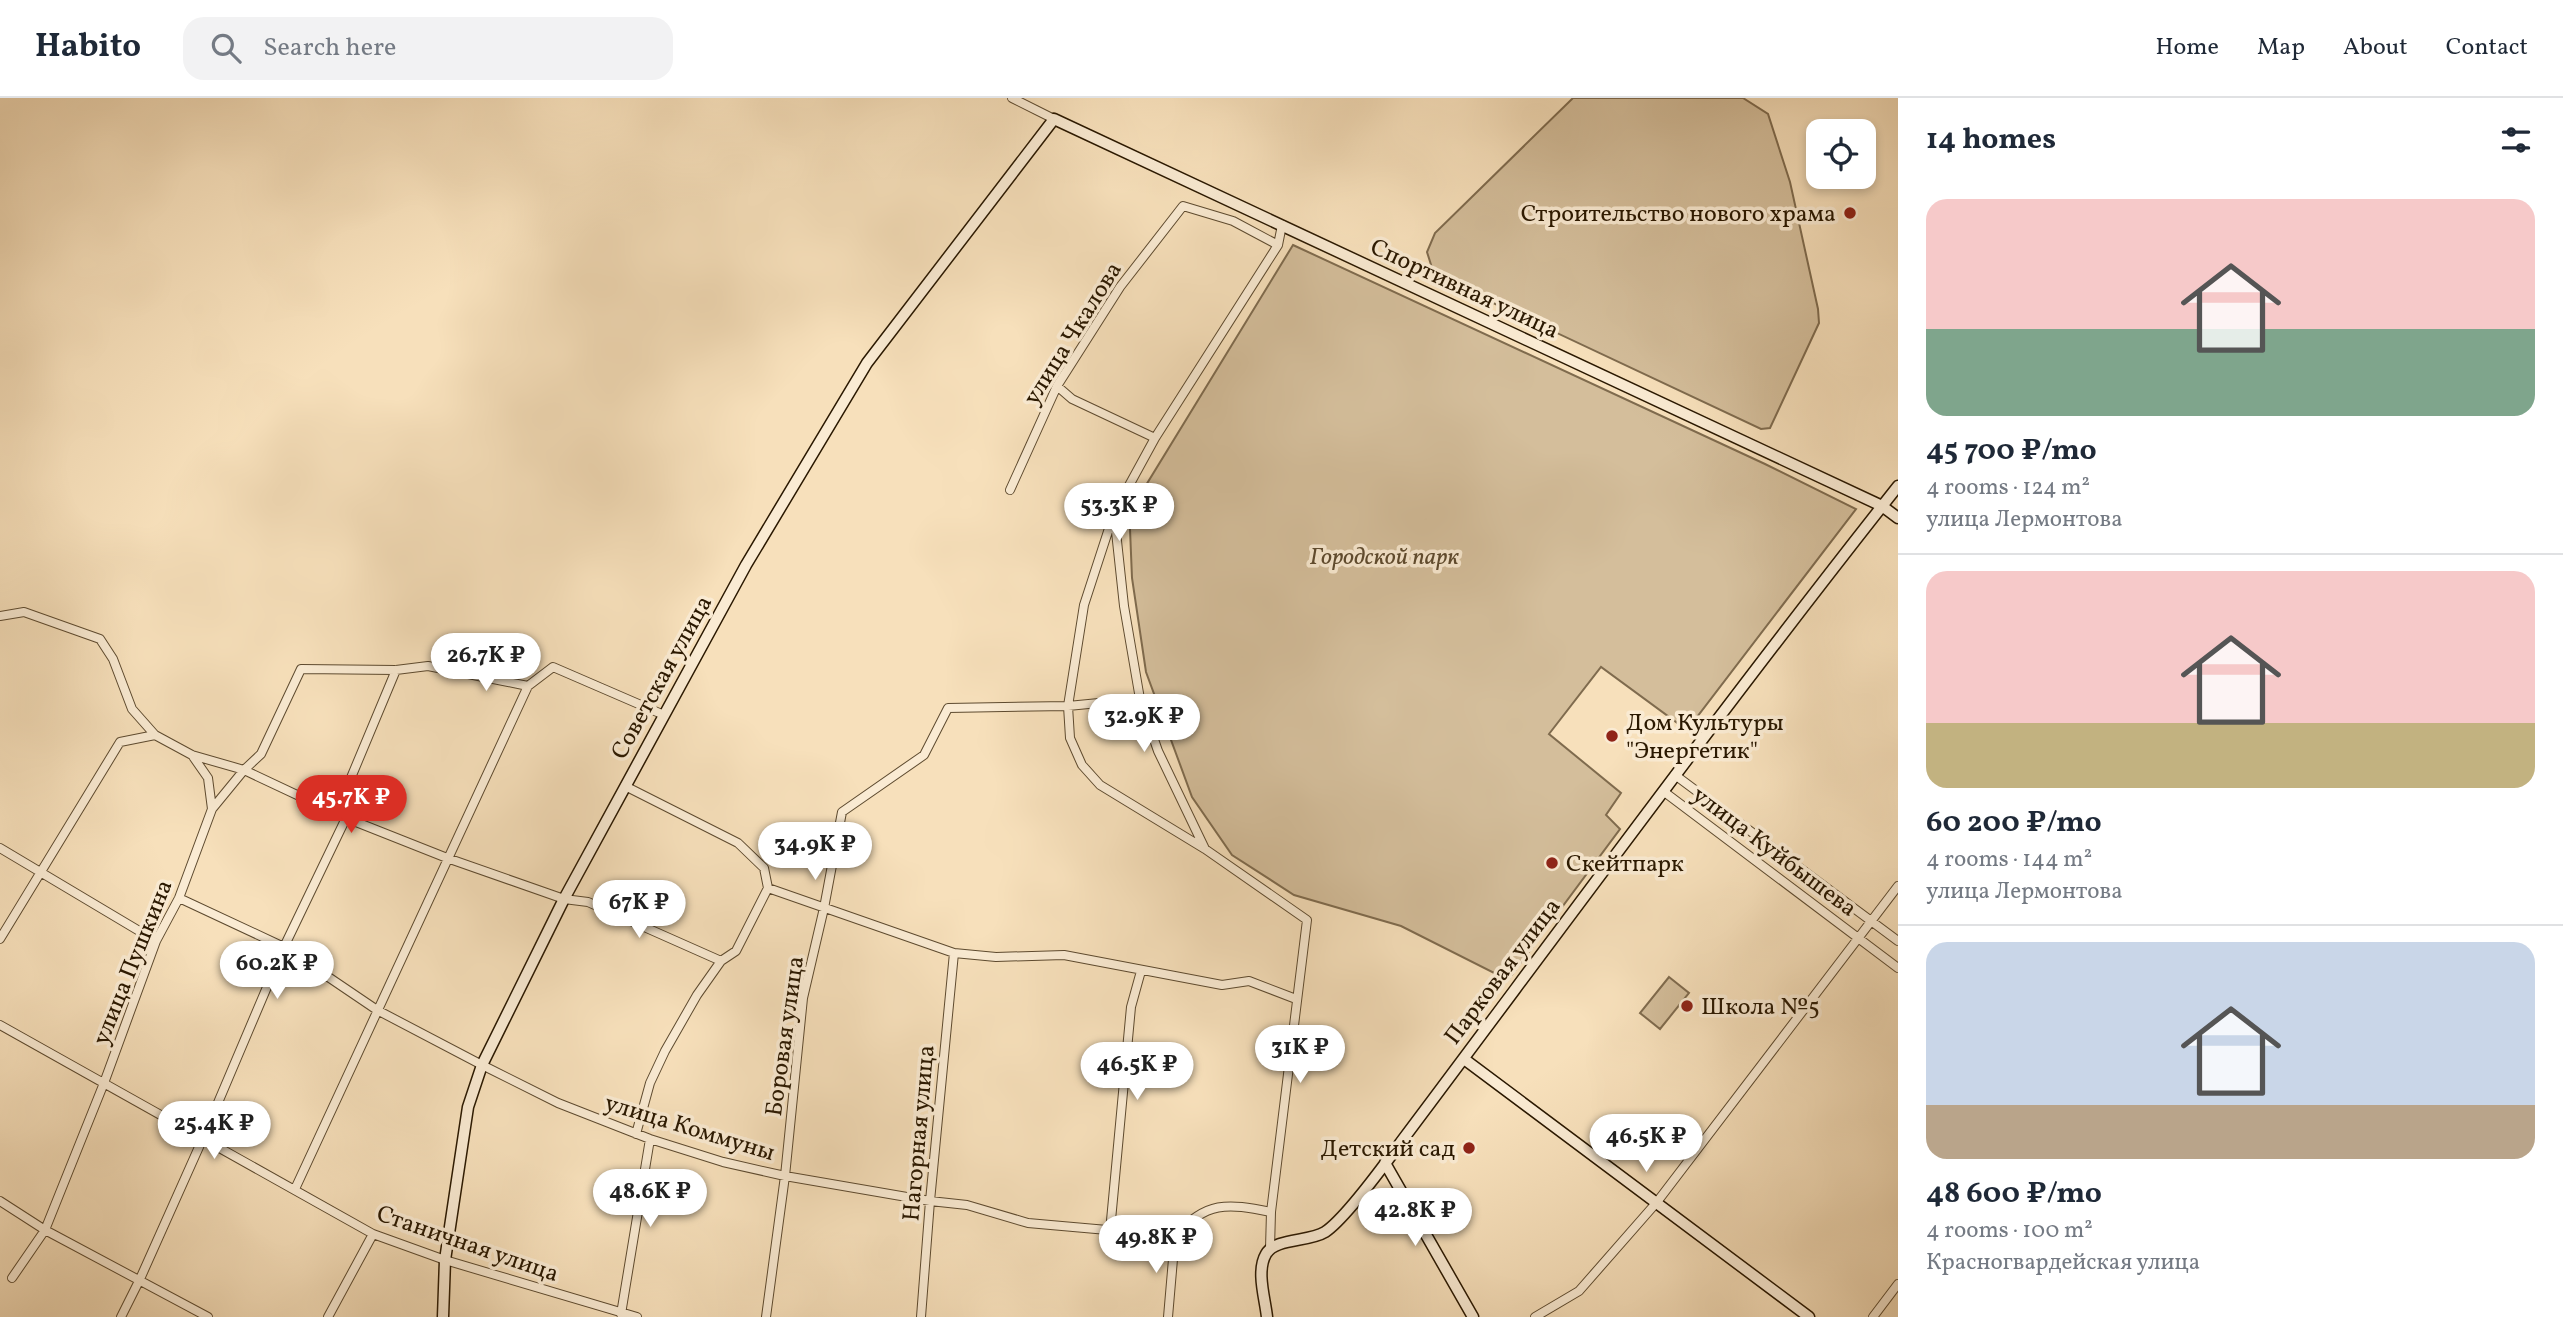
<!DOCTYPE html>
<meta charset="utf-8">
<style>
:root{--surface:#fff;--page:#f2f2f3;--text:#1f2937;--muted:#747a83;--line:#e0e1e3;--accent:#d93025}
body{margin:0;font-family:Vollkorn,serif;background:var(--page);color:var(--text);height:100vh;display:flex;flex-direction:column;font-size:26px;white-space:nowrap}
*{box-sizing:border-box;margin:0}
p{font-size:23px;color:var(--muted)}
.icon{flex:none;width:38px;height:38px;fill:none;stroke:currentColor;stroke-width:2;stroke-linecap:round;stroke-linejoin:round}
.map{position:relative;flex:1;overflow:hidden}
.details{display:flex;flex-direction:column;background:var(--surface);width:665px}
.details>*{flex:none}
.controls{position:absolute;left:1806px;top:21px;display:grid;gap:14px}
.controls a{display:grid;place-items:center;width:70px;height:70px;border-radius:14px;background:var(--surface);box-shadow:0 4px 10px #0003;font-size:35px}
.price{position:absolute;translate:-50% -60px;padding:0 16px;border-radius:24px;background:#fff;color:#222;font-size:23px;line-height:46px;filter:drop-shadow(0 2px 4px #0008)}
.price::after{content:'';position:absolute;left:50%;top:42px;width:21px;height:16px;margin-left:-10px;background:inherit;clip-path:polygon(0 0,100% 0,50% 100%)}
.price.active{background:var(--accent);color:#fff}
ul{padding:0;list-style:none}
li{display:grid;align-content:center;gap:14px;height:371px;padding:0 28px}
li+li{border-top:2px solid var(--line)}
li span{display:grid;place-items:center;height:217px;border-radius:21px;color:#555}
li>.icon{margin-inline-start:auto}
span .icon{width:126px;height:126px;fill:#fffc;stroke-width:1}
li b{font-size:30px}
h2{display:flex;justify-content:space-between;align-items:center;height:84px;padding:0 28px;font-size:30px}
header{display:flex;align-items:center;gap:42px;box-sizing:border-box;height:98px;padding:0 35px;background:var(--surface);border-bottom:2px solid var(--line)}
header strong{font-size:33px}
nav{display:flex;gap:38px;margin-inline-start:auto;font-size:24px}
.search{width:490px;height:63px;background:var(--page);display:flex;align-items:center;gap:18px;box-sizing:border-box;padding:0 24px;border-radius:21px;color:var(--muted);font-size:26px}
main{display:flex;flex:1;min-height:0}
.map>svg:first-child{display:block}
.green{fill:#d4be9b;stroke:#7f6b4e;stroke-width:2}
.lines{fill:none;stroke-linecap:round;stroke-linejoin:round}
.street-casing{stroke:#5d4a2f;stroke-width:10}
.secondary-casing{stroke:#2a1800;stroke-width:13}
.street{stroke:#faebd3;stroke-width:8}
.secondary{stroke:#faebd3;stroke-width:10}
.poi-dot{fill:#8f2418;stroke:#faebd3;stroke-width:2.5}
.labels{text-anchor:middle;stroke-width:7;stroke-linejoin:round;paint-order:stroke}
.poi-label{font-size:24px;fill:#2a1800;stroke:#faebd3;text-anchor:start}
.street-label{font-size:24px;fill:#2a1800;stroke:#faebd3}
.park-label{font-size:24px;font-style:italic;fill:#5d4a2e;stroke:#faebd3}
</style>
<header>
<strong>Habito</strong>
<div class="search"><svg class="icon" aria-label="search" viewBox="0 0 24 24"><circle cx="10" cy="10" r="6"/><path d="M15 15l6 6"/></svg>Search here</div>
<nav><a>Home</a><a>Map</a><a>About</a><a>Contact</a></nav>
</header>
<main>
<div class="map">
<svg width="1898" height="1219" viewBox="0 0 1898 1219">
<rect width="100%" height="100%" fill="#f7e0bb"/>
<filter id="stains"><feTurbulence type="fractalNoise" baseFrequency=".00286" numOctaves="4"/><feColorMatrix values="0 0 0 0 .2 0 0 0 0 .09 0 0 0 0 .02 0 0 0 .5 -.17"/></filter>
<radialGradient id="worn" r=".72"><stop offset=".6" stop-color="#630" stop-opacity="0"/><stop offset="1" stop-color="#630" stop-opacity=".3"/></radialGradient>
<path class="green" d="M1573,0H1743L1768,16L1790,84L1818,211L1819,225L1770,330L1761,331L1457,188L1433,173L1427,154L1435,135Z
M1293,147L1765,366L1856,411L1687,632L1601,569L1549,636L1621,695L1606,717L1620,731L1508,882L1401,828L1294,797L1232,757L1192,699L1146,574L1132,480L1130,431L1140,397Z
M1669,879L1689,895L1660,931L1640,915Z"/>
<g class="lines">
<g class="street-casing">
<path id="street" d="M1012,0L1054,21
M1057,288L1072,301L1155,340
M1010,392L1057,288L1120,189L1183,108L1233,123L1278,147
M1114,415L1124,508L1140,601L1158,653L1205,751L1307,822L1271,1114L1270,1150
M0,518L24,514L100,541L113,561L132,611L155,637L120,644L0,841
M155,637L192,657L244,672L346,720L447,760L564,801L588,804L721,863
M192,657L208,680L212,711
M1675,677L1898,843
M625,688L738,745L764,770L768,790
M1663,693L1898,870
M0,750L156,843
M1205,751L1100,687L1082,667L1070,640L1068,608L1084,507L1114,415L1155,340L1278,147L1282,127
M768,790L954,855L996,859L1064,857L1222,887L1249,883L1296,901
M179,800L284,849L377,912L482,967L558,1005L650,1041L723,1064L785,1078L930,1103L967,1107L1028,1125L1175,1138C1206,1103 1227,1105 1271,1114
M0,927L373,1136L445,1162L637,1219
M636,1036L650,985L665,953L697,897L721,863L736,853L768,790
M295,1091L528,588
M0,1103L45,1132L208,1219
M1110,1133L1131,909L1141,873
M12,1180L45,1132L104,985L156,843L179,800L212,711L244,672L261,656L301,571L396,572L428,568L528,588L553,569L664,617
M621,1216L650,1041
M121,1219L140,1181L203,1040L284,849L346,720L345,694L396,572
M328,1219L373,1136
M766,1219L785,1078L803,900L824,810L842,714L924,657L948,610L1068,608L1140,601
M921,1219L930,1103L954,855
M1168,1219L1175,1138
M1535,1219L1579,1193L1657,1104L1898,788
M1873,1219L1898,1186"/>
</g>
<g class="secondary-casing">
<path id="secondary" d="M1464,961L1809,1219
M1385,1065L1473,1219
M443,1219L445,1162L468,1009L482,967L564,801L746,467L867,265L1054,21L1882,408L1898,420
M1267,1219C1265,1200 1256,1173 1266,1156C1275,1140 1309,1144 1325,1134C1346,1120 1385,1066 1401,1044C1566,824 1728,603 1898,388"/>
</g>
<use href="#street" class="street"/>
<use href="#secondary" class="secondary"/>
</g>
<g class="poi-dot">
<circle cx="1850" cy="115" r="7"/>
<circle cx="1612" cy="638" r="7"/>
<circle cx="1552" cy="765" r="7"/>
<circle cx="1687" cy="908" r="7"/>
<circle cx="1469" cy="1050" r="7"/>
</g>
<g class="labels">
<g class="poi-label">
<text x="1836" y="123" text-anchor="end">Строительство нового храма</text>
<text x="1626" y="632">Дом Культуры<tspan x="1626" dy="28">"Энергетик"</tspan></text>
<text x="1566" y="773">Скейтпарк</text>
<text x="1701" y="916">Школа №5</text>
<text x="1455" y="1058" text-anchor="end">Детский сад</text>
</g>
<g class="street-label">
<text transform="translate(1465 190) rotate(25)" y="8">Спортивная улица</text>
<text transform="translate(1072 235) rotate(-58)" y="8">улица Чкалова</text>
<text transform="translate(661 579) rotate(-61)" y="8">Советская улица</text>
<text transform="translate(1775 753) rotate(37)" y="8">улица Куйбышева</text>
<text transform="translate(132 864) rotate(-68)" y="8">улица Пушкина</text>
<text transform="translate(1502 873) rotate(-53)" y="8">Парковая улица</text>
<text transform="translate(784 938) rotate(-82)" y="8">Боровая улица</text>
<text transform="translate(690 1029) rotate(17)" y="8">улица Коммуны</text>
<text transform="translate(918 1035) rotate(-85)" y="8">Нагорная улица</text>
<text transform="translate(468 1145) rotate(19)" y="8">Станичная улица</text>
</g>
<g class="park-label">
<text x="1384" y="466">Городской парк</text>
</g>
</g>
<rect width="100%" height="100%" filter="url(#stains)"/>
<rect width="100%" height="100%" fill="url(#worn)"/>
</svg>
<div class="controls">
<a><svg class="icon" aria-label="locate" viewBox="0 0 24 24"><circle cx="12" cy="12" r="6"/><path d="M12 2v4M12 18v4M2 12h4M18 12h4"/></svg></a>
</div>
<b class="price" style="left:1119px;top:445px">53.3K ₽</b>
<b class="price" style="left:486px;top:595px">26.7K ₽</b>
<b class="price" style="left:1144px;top:656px">32.9K ₽</b>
<b class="price active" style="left:351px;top:737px">45.7K ₽</b>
<b class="price" style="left:815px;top:784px">34.9K ₽</b>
<b class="price" style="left:639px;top:842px">67K ₽</b>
<b class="price" style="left:277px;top:903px">60.2K ₽</b>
<b class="price" style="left:1300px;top:987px">31K ₽</b>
<b class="price" style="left:1137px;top:1004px">46.5K ₽</b>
<b class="price" style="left:214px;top:1063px">25.4K ₽</b>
<b class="price" style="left:1646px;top:1076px">46.5K ₽</b>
<b class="price" style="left:650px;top:1131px">48.6K ₽</b>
<b class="price" style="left:1415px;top:1150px">42.8K ₽</b>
<b class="price" style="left:1156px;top:1177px">49.8K ₽</b>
</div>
<section class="details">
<h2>14 homes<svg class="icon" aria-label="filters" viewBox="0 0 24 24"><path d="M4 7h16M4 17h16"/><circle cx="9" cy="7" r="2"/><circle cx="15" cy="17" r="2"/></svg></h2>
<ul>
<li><span style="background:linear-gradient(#f6c9c9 60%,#7fa58c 0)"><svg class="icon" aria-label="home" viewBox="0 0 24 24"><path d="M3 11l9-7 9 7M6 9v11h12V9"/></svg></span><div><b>45 700 ₽/mo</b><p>4 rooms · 124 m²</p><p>улица Лермонтова</p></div></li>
<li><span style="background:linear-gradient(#f6c9c9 70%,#c2b280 0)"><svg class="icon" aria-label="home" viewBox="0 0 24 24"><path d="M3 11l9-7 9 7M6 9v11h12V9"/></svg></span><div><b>60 200 ₽/mo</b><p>4 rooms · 144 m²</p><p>улица Лермонтова</p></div></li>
<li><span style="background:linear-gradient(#c9d6e8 75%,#b9a48a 0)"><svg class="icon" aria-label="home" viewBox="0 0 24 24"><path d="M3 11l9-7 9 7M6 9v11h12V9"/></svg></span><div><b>48 600 ₽/mo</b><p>4 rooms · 100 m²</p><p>Красногвардейская улица</p></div></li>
</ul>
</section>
</main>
